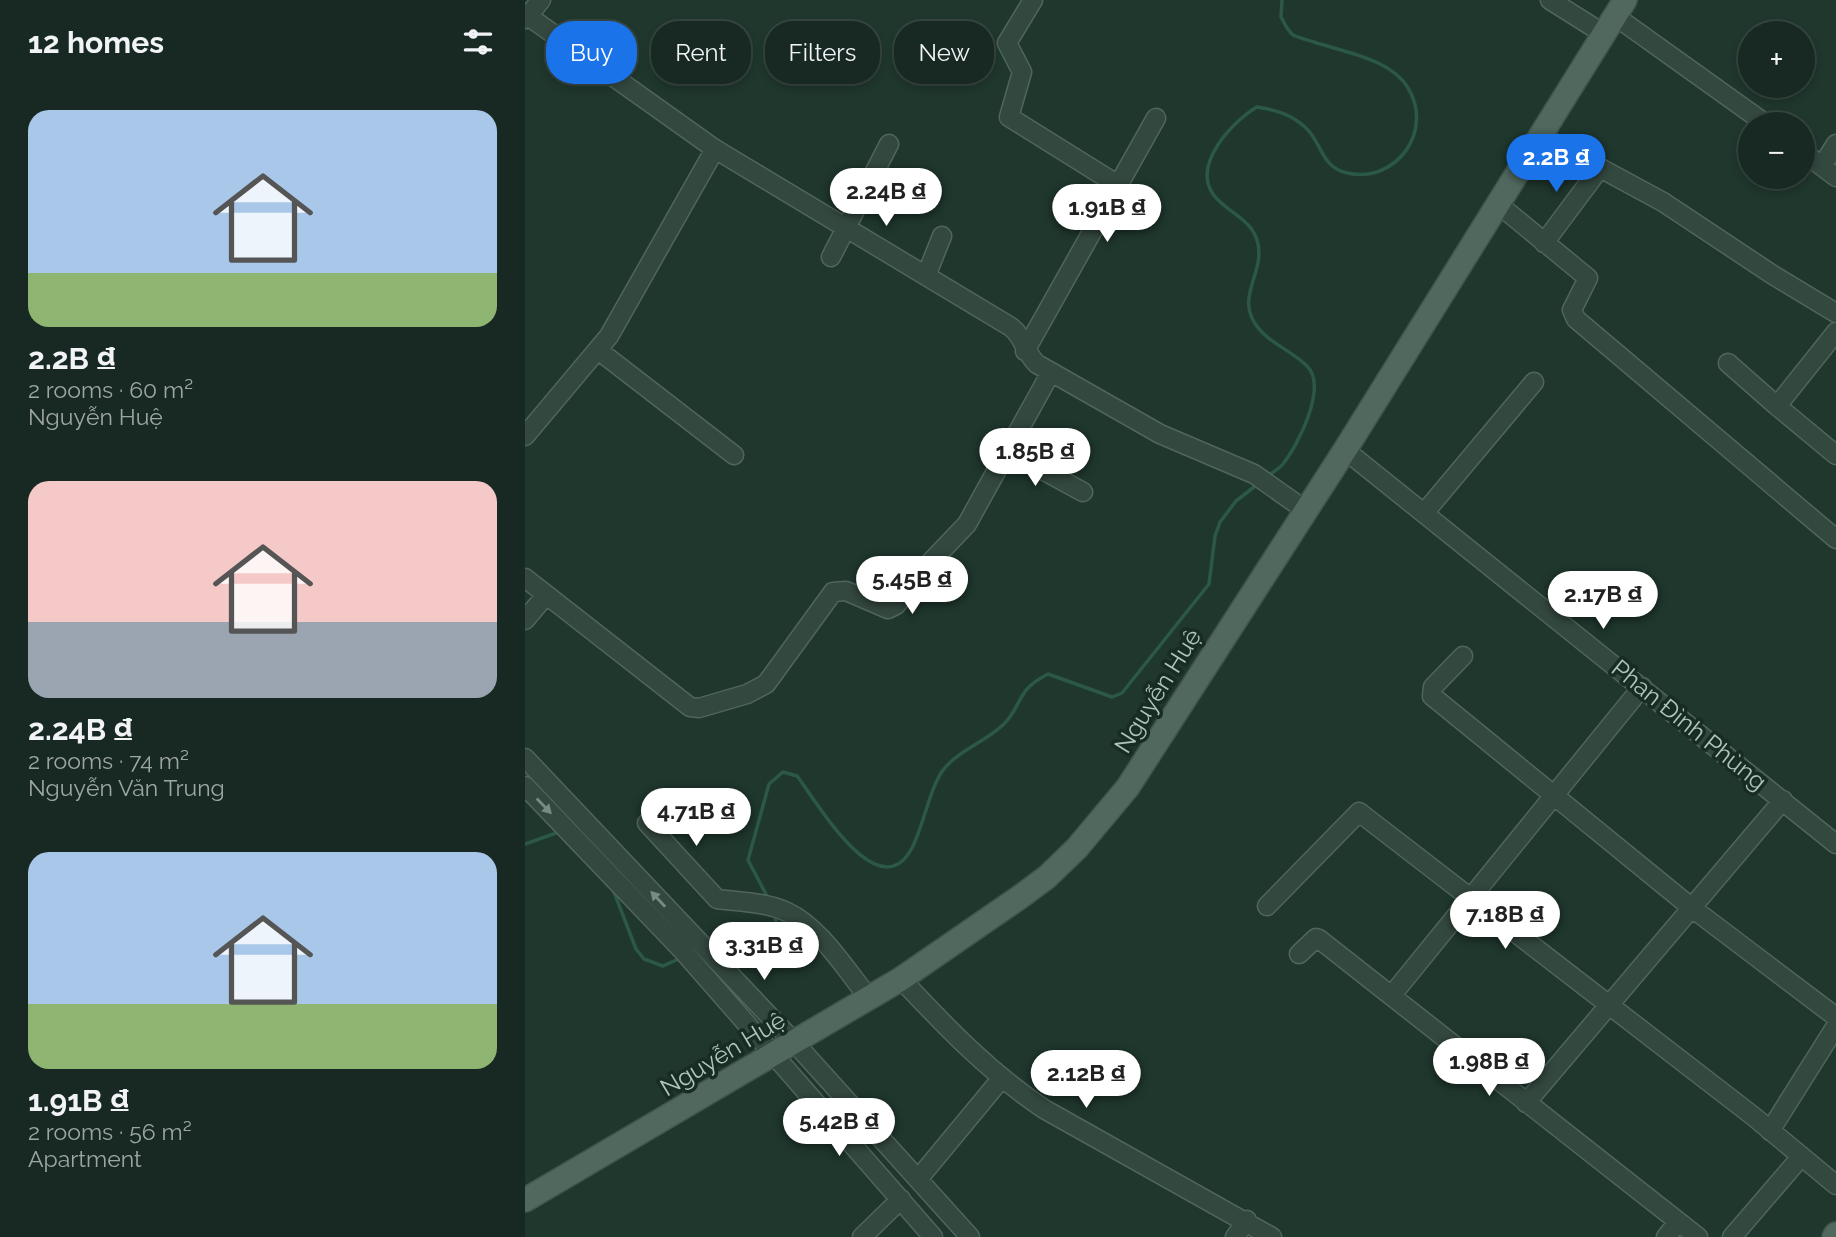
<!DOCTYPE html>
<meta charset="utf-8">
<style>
:root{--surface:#172922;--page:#20312a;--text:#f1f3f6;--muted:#9ea6a5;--line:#364540;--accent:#1a73e8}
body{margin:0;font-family:Raleway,sans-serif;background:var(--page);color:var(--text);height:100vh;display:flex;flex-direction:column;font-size:26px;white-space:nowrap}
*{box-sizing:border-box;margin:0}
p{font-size:23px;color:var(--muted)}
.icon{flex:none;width:38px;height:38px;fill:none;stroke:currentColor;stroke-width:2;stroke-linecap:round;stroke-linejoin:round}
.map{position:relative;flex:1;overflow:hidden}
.panel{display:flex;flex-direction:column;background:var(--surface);width:525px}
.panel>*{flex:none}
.hud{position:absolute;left:21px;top:21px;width:665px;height:63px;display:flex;gap:14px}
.fabs{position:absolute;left:1213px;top:21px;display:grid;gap:14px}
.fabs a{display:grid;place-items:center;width:77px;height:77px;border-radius:50%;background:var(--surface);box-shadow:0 4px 10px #0003,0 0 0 2px var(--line);font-size:35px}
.price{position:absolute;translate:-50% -60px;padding:0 16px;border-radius:24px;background:#fff;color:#222;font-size:23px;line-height:46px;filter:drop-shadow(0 2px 4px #0008)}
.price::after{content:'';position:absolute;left:50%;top:42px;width:21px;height:16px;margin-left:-10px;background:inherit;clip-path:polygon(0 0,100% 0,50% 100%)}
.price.active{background:var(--accent);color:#fff}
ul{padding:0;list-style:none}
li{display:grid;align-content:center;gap:14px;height:371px;padding:0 28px}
li span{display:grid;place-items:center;height:217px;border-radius:21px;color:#555}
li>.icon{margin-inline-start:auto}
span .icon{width:126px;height:126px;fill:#fffc;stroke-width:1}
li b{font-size:30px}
h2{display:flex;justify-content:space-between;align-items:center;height:84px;padding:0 28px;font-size:30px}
.chip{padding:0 24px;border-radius:28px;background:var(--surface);box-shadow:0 4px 10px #0003,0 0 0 2px var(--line);font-size:24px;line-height:63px}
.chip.active{background:var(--accent);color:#fff}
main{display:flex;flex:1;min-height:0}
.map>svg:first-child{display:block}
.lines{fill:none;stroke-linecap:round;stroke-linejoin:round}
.stream{stroke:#2c5846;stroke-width:3.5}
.minor-casing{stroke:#50665d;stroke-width:21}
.major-casing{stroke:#3f544c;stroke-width:26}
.minor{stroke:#33483f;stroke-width:18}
.major{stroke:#50685e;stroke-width:23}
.oneway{fill:#768d84}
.labels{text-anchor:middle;stroke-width:7;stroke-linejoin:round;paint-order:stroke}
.street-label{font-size:24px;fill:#adc5bc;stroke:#182c24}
</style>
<main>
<section class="panel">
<h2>12 homes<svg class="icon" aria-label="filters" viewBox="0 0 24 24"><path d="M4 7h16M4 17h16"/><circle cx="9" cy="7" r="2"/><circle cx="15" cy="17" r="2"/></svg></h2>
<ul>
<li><span style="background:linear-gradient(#a9c7e8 75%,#8fb573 0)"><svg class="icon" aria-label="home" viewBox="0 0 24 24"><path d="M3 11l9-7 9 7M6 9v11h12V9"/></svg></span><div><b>2.2B ₫</b><p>2 rooms · 60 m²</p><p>Nguyễn Huệ</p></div></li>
<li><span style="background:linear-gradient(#f6c9c9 65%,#9aa5b1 0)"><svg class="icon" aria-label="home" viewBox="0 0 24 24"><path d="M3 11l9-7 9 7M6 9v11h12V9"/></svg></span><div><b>2.24B ₫</b><p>2 rooms · 74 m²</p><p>Nguyễn Văn Trung</p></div></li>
<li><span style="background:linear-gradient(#a9c7e8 70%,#8fb573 0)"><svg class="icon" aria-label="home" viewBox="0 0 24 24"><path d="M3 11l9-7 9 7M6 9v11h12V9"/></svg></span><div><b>1.91B ₫</b><p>2 rooms · 56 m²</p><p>Apartment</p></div></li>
</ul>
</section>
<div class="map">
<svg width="1311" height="1237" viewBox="0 0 1311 1237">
<rect width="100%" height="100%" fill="#1f372d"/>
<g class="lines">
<path class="stream" d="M741,477C747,473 754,469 758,464C773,445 803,387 782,366C765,349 742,343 729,322C713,295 739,272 733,244C728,218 701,213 688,194C667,164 708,121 732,107C751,110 766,114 781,128C797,143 796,167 822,173C872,184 909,130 883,88C866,59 819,52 789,42C783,40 774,38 768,35C763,31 759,23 756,17L757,0
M0,844L34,832
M87,887L111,949L119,959L138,966L156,958
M243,898L223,860L244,784L258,772L272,776C292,802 354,910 387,848C398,827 406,784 419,769C434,750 462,741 479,724C499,703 490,691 523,674L587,697L597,693L684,584L690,536L695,522L711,501L733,484
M186,947C216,941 231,953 251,923L250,915"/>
<g class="minor-casing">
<path id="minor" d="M508,0L482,43L497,72L484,117L593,185
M1025,0L1079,34
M3,16L16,0
M1090,16L1241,124
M0,19L3,16L190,149L486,327C499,337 500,353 512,364L635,434L729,474L780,510
M1016,136L1138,202L1248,275L1311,313
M1278,152L1311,177
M1297,166L1311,144
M973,204L1063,278L1047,310L1051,319L1311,539
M1019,243L1075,168
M306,257L364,144
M401,276L417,236
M1311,332L1252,406L1311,455
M73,350L209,455
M500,351L631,118
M1203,363L1252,406
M0,436L84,336L190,149
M481,450L558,492
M820,450L1311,844
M900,512L1009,382
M0,578L165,707L174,708L222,694L241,684L308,592L321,591L363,609L371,605L399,569L442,524L526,372
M0,620L21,595
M938,656L908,687L907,696L1167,908L1311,1017
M0,758L269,1042L445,1237
M0,786L158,951L408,1237
M122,823L192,899C215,902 240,902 262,912C295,927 321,970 344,998
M742,906L834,812L1228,1116L1311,1185
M774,954L791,938L794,939L1173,1237
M376,979C421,1027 464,1072 519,1109L747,1237
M867,995L1117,687
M1001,1103L1258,800
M1245,1131L1311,1026
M394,1178L476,1079
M337,1237L376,1199
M710,1237L722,1220
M1141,1237L1153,1222
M1207,1237L1275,1158"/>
</g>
<g class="major-casing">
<path id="major" d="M0,1200L376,979L495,897L522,877L552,848L603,787L820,450L1100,0
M1309,1237L1311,1234"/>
</g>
<use href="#minor" class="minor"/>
<use href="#major" class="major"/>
</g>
<defs><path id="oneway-solid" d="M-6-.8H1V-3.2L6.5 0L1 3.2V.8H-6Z" transform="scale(1.75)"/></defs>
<g class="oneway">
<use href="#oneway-solid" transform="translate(19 806) rotate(46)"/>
<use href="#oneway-solid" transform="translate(133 899) rotate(-133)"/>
</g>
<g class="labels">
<g class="street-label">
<text transform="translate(633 691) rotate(-58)" y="8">Nguyễn Huệ</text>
<text transform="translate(1164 725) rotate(39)" y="8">Phan Đình Phùng</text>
<text transform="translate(198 1054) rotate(-31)" y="8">Nguyễn Huệ</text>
</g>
</g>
</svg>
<div class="fabs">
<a>+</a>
<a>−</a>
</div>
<b class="price active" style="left:1031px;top:194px">2.2B ₫</b>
<b class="price" style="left:361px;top:228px">2.24B ₫</b>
<b class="price" style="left:582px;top:244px">1.91B ₫</b>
<b class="price" style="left:510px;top:488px">1.85B ₫</b>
<b class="price" style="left:387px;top:616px">5.45B ₫</b>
<b class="price" style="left:1078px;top:631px">2.17B ₫</b>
<b class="price" style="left:171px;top:848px">4.71B ₫</b>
<b class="price" style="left:980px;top:951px">7.18B ₫</b>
<b class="price" style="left:239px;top:982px">3.31B ₫</b>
<b class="price" style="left:964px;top:1098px">1.98B ₫</b>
<b class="price" style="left:561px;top:1110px">2.12B ₫</b>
<b class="price" style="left:314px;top:1158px">5.42B ₫</b>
<div class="hud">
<a class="chip active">Buy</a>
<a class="chip">Rent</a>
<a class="chip">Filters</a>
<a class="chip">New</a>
</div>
</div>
</main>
